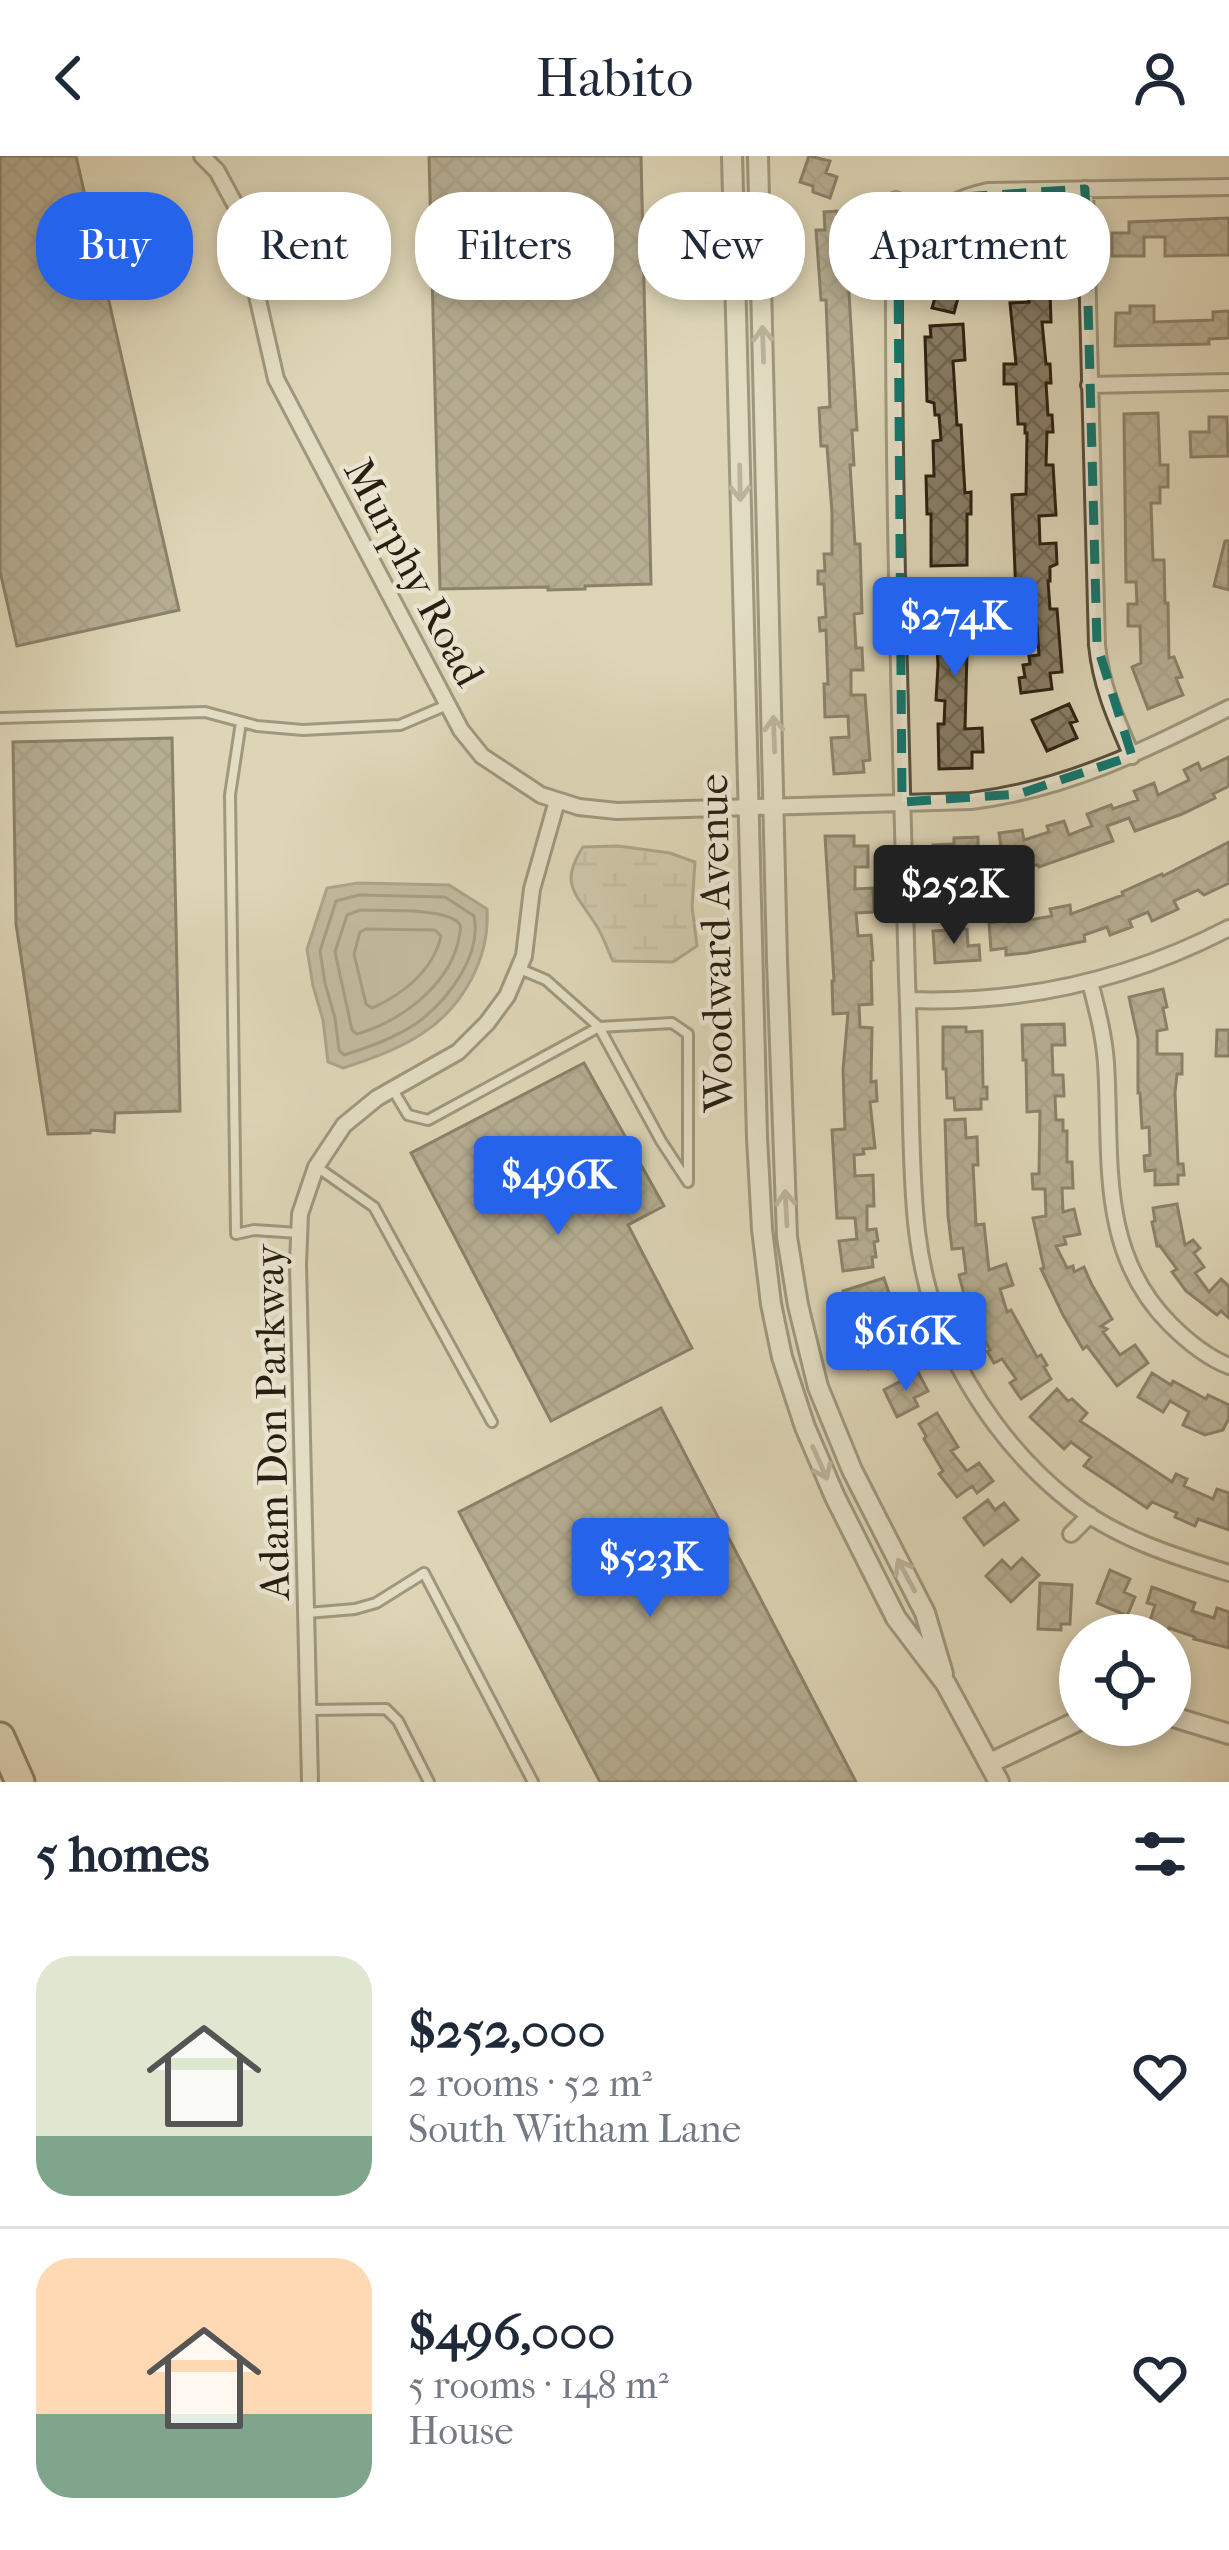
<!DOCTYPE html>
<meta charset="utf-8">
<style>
:root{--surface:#fff;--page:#f6f6f7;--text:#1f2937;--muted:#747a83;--line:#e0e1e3;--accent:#2563eb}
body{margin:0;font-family:"IM FELL French Canon",serif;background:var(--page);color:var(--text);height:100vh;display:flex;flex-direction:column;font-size:45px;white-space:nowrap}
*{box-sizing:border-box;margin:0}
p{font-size:39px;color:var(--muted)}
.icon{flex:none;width:66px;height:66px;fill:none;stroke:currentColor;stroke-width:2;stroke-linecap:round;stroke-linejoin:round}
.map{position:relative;height:1626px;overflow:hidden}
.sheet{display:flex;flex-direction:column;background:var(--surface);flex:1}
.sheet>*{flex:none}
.guide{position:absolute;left:36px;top:36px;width:1158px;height:108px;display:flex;gap:24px}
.buttons{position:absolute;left:1059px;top:1458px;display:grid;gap:24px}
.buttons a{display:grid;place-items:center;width:132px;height:132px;border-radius:50%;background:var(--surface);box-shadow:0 6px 18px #0003;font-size:60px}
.price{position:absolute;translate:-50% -102px;padding:0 27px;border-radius:12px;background:var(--accent);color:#fff;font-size:39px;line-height:78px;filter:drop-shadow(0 3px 6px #0008)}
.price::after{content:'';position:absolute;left:50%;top:72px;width:36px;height:27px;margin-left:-18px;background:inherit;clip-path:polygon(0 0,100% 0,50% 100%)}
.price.active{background:#222;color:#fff}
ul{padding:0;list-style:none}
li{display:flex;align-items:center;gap:36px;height:300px;padding:0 36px}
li+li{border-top:3px solid var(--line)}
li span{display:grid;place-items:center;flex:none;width:336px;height:240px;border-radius:36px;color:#555}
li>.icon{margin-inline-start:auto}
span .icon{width:144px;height:144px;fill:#fffc;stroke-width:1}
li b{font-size:51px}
h2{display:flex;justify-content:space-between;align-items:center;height:144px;padding:0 36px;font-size:51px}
.chip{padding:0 42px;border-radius:48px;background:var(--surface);box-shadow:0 6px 18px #0003;font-size:42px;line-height:108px}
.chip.active{background:var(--accent);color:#fff}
header{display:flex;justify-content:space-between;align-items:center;height:156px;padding:0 36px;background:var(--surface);font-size:54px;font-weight:600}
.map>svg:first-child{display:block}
.wetland{fill:url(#wetland-marsh);stroke:#746a56;stroke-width:3}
.water{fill:#a0977e;stroke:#706752;stroke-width:3}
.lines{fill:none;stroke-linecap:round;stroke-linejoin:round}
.shore{stroke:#645a47;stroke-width:3}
.building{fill:url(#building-cross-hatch);stroke:#291e10;stroke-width:3}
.service-casing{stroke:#564c3a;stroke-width:14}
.minor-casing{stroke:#564c3a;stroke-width:20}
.tertiary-casing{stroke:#564c3a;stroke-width:24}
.motorway-casing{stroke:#291e10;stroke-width:33}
.service{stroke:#e9e4d0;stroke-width:8}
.minor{stroke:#e9e4d0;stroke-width:14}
.tertiary{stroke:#e9e4d0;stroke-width:18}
.motorway{stroke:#ddd5b7;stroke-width:27}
.oneway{stroke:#938b7a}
.marked{fill:none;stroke:#0f766e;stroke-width:9;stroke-dasharray:24 15;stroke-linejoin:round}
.labels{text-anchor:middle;stroke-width:9;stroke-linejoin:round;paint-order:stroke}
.street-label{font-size:42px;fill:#291e10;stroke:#e9e4d0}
</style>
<header><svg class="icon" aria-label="back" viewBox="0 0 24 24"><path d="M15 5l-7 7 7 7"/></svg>Habito<svg class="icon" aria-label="person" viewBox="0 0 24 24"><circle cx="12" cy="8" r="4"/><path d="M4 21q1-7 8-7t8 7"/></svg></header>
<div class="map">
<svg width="1229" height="1626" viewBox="0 0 1229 1626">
<defs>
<pattern id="wetland-marsh" width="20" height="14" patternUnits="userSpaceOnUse" patternTransform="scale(3)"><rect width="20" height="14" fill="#beb69b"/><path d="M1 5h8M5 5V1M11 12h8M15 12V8" fill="none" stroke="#a39c84"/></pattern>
<pattern id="building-cross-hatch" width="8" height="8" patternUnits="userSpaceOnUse" patternTransform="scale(3)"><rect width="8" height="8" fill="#877d67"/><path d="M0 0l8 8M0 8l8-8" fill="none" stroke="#6e6653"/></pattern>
</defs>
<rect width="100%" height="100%" fill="#ddd5b7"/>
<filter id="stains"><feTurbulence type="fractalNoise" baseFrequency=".00167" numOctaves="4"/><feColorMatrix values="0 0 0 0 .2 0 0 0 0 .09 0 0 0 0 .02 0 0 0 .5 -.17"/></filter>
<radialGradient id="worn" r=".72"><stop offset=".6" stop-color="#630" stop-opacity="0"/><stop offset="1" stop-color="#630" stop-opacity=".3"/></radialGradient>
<path class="wetland" d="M618,690L670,697L695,706L692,750L697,790L673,806L613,805C607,793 603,779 596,769C577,738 558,729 583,691Z"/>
<path class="water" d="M358,727L449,729L487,753C490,801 464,850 423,877C399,893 371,903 343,912L328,906L323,864L313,830L307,793L327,732Z"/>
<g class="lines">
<path class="shore" d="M359,739L445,741L474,760C482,798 450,841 421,864C400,880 370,891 344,899L339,894L335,862L325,827L320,795L336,745Z
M360,754C380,755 451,751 460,769C462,773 458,784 458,787C446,832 399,866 357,878L352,874L335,796L347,759Z
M366,773L435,774L441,780C433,815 402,839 372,852L366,848L354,798L360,776Z"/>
</g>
<path class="building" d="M0,0H76L179,454L17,490L0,415Z
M429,0H641L651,428L585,430V433L548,434V431L440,433Z
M809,0L830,5L826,17L837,21L830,42L813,36V30L800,26Z
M837,55L838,73L843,75L844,106H854V120H848L857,274H852L854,309H850L855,388H860L862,457L854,458L856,492H862L863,514H851V539H865L870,604L863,605L864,616L834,618L831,582L849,581L848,560L825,561L824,528H828L826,474L820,475L819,462L826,461L824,428H818V415H825L824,398H832V357L827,290H821L819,252L830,251L826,144H821L816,74H825L824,56Z
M1229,62V99L1165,100V81H1144V100H1112V77H1129V66Z
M1009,69L1058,71L1057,105H1039V113L1016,112L1017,95L1008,101Z
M965,72L971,82L983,75L1002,104L977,120L967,105L965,114L945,85Z
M935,109L965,116L954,157L932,152L937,135L929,133Z
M1050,135L1051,166H1042L1046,208H1050L1051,227H1046L1048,259H1052L1053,276H1047L1046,309H1053L1056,359L1039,360L1040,388L1056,387L1057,408L1050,411V425H1048L1050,453H1057L1062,516L1050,517L1052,533L1021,537L1019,522L1025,521L1023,509L1030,508L1029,500L1039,499L1037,470L1016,472L1014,441H1016L1012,339L1026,338L1027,277H1025V268H1018L1016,228H1004V208H1016L1010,147L1029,146L1028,136Z
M1130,150H1154V166L1213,164V156L1229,155V182L1209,183V188L1115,190L1116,157H1130Z
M963,168L965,204L953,205L957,269H961L965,337L971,336V358H967V409L931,410V358H927L926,320H934L933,285L941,284L939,259H935L934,247L927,245L925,181H931L930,170Z
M1158,257L1160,309H1168V331H1160V347H1151L1153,404H1164L1165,447H1168L1169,502L1174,501L1182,521L1176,522L1183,539L1148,553L1132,511L1141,507L1140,470H1128V448H1137L1136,426H1126L1124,258Z
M1209,261H1227L1228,300L1191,301L1190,276H1209Z
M1225,385H1229V434L1214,430Z
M937,424L963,430L967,472H978L979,495L967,496L965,573L982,572L983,596H972V612L939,613L938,568H944L945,545L936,544L938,510L936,467H941Z
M1069,548L1077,565L1070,567L1077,582L1047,595L1032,564Z
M172,582L180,955L115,957L114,976L91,974L90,977L48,978L16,768L13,586Z
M1229,601V630L1213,638L1215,642L1182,658L1135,675L1129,662L1107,670L1113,685L1039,711L1038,709L972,718L973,728L949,729V719H934L933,689L954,688V682L978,681V693L1001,690L999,677L1022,674L1024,684L1049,676L1047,670L1064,665L1069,679L1092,670L1087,658L1111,649L1113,653L1138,644L1134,635L1154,627L1158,639L1189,624L1184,614L1198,607L1201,614Z
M825,680H854V690H868V711H855V733L873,732L874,756L856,757L858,780L871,779L873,804L871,805L872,848L859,849L860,871L872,872L871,926L876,925L877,945L870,946L875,992L863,993L864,998L854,999L855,1020L873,1019L874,1050H867V1074L876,1073L878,1085L874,1086L876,1101H872L873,1111L843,1115L839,1085L857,1083L855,1062H837L832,974L845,973L843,914L848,857L833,858L832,825H834Z
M1229,686V727L1204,739L1198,734L1174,745L1178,753L1152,765L1148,756L1129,764L1132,771L1110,779L1107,771L1084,779L1085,785L1027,797L1006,799V792L991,794L989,767L996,766L995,758L1008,757L1009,766L1035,763L1052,760L1050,753L1070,749L1071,758L1123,739L1122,736L1162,718L1163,720Z
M967,773L968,790L979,789L980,804L935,807L933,775Z
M1163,833L1167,851L1163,852L1167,873L1157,875V898H1182V918H1177L1175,937L1178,1008H1183L1184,1019H1178V1028L1155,1029V1014L1145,1015L1144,1000L1150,999L1149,971L1142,972L1140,937H1138V883L1129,841Z
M1064,868L1065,889H1052L1053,919H1063L1064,940H1055L1056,964H1063V975H1067V1006H1072L1073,1032H1062L1063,1056L1074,1053L1080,1078L1064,1081L1066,1088L1056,1090L1067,1112L1073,1110L1074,1116L1084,1111L1092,1129L1112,1163L1101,1170L1107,1173L1103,1176L1120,1199L1135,1189L1148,1207L1117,1230L1087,1190L1083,1193L1063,1159L1041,1113L1044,1112L1033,1062L1046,1060L1045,1033H1033L1032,1018H1039L1040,955L1027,956L1026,904H1023L1022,869Z
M943,871H966V876L982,875L983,931H987V943H981V953L955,954L954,942H947L946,913H943Z
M1217,874H1229V900H1216Z
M584,907L664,1050L628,1069L692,1192L551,1265L411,997Z
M965,963L966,982L977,981L978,1009H973L976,1069L984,1068L989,1114L1006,1108L1013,1129L1000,1133L1007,1156L1011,1154L1037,1201L1041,1199L1047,1209L1044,1211L1051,1223L1021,1243L1010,1227L1016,1223L1002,1203L994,1207L987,1195L990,1194L968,1154L959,1119L966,1117L963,1092L952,1093L948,1060L945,964Z
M1177,1048L1185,1089L1193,1084L1200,1092L1194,1097L1204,1111L1195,1117L1209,1136L1221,1123L1229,1130V1162L1221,1155L1217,1159L1186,1135L1172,1116L1177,1113L1160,1090H1157L1152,1066L1155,1065L1153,1052Z
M884,1122L890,1140L873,1146L882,1171L896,1166L905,1188L894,1193L897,1201L868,1213L843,1135Z
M918,1216L928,1235L914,1242L918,1250L897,1261L884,1234Z
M1152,1217L1171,1229L1173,1225L1206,1243L1208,1239L1229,1249V1262L1223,1274L1205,1279L1183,1269L1189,1256L1170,1245L1163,1256L1138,1241Z
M1057,1233L1068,1245L1072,1243L1087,1257L1080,1265L1172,1326L1176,1318L1187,1323L1184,1330L1213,1343L1217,1333L1229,1337V1374L1198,1363L1195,1370L1175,1361L1177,1357L1152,1346L1147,1352L1084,1310L1091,1301L1071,1286L1064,1293L1030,1261Z
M661,1252L856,1626H600L459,1356Z
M937,1257L958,1291L951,1295L967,1315L979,1307L993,1325L977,1337L972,1330L957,1341L939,1318L943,1315L924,1283L926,1280L919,1268Z
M988,1344L995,1354L1004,1347L1018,1364L984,1389L964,1362Z
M1022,1402L1039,1419L1011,1446L986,1420L1002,1404L1011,1413Z
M1110,1414L1130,1423L1124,1436L1135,1441L1127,1460L1097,1447Z
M1040,1427L1072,1429L1070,1468H1061V1474L1038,1473Z
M1152,1431L1195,1447L1192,1455L1214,1462L1217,1452L1229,1456V1492L1194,1483L1195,1481L1169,1472L1167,1477L1148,1471L1155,1449L1147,1447Z"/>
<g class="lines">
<g class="service-casing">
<path id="service" d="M0,562L205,556L257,570L303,574L400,569L447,549
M241,566L230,639L236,1078L254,1074L298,1077
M393,934L408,959L428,964L599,871L661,985L688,1026V878L672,867L599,871L546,824L520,813
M317,1011L374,1051L492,1266
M307,1457L355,1453L376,1447L424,1417L533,1626
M309,1554L386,1553L398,1565L429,1626"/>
</g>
<g class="minor-casing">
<path id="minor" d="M202,0L217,15L237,52L276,223L461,574L482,600L541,639L579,651L617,655L971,645C1067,633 1143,595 1229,552
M1085,33L1097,489C1101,530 1116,563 1132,600
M896,44L922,67C904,86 898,115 894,140C894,367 901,595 907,823C909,871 910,920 911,968C913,1039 914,1108 942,1174C969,1240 1015,1303 1072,1347C1116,1382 1176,1401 1229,1417
M922,67C943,50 961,41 988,35L1229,31
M1089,229L1229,226
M1090,826C1097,853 1104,879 1106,907C1112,1000 1097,1095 1170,1168C1187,1185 1206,1201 1229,1210
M908,844C1021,848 1129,824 1229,772
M1071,1378L1090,1359
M310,1626L298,1108L300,1058L316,1011L344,969L377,942L458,896L487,867L507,840L524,800L532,733L557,645"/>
</g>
<g class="tertiary-casing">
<path id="tertiary" d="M732,0L757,982L762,1073L771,1148L782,1201L805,1271L835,1341L896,1462L946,1528L999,1626
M758,0L777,805L787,1081L798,1149L818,1231L852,1314L925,1457L943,1518
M1170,1560L1229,1578
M990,1607L1080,1564"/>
</g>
<g class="motorway-casing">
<path id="motorway" d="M0,1581L20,1626"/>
</g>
<use href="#service" class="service"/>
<use href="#minor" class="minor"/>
<use href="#tertiary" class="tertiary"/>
<use href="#motorway" class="motorway"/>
</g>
<defs><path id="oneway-shaft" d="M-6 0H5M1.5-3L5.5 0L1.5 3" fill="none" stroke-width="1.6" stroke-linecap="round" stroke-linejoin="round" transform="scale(3)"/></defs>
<g class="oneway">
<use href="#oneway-shaft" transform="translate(763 188) rotate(-92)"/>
<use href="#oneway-shaft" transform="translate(740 327) rotate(89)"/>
<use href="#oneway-shaft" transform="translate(774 578) rotate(-92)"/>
<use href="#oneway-shaft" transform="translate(786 1052) rotate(-93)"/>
<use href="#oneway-shaft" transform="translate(820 1307) rotate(66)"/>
<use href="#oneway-shaft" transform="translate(906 1419) rotate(-118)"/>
</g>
<path d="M0 0H1229V1626H0ZM1085,33L1097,489L1132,600L1019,638L902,646L898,115L915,75L962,41Z" fill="#ddd5b7" fill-opacity=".55" fill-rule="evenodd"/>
<path class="marked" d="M1085,33L1097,489L1132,600L1019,638L902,646L898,115L915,75L962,41Z"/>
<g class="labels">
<g class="street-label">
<text transform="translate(415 416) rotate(62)" y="15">Murphy Road</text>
<text transform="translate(715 787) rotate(-91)" y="15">Woodward Avenue</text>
<text transform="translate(271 1266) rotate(-91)" y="15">Adam Don Parkway</text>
</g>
</g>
<rect width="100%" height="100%" filter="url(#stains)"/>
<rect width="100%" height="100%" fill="url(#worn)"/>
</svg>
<div class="buttons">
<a><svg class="icon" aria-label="locate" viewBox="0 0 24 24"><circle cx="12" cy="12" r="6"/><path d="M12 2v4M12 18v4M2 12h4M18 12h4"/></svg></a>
</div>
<b class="price" style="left:955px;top:523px">$274K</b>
<b class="price active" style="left:954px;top:791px">$252K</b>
<b class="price" style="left:558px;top:1082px">$496K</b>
<b class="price" style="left:906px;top:1238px">$616K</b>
<b class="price" style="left:650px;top:1464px">$523K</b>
<div class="guide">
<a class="chip active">Buy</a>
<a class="chip">Rent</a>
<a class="chip">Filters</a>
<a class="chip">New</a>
<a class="chip">Apartment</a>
</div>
</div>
<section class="sheet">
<h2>5 homes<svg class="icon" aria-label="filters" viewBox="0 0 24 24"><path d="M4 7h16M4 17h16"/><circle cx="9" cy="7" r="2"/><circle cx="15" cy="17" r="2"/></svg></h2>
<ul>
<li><span style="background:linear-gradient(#dfe7d0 75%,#7fa58c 0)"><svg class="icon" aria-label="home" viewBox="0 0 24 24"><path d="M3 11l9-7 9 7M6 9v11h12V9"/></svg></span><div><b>$252,000</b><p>2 rooms · 52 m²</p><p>South Witham Lane</p></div><svg class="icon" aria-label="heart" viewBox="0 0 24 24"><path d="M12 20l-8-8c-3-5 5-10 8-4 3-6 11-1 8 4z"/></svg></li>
<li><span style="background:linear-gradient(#ffd9b3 65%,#7fa58c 0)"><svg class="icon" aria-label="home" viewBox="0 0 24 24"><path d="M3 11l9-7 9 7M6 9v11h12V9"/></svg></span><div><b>$496,000</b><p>5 rooms · 148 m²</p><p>House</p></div><svg class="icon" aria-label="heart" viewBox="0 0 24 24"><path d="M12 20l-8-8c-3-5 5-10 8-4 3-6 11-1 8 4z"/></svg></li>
</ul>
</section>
